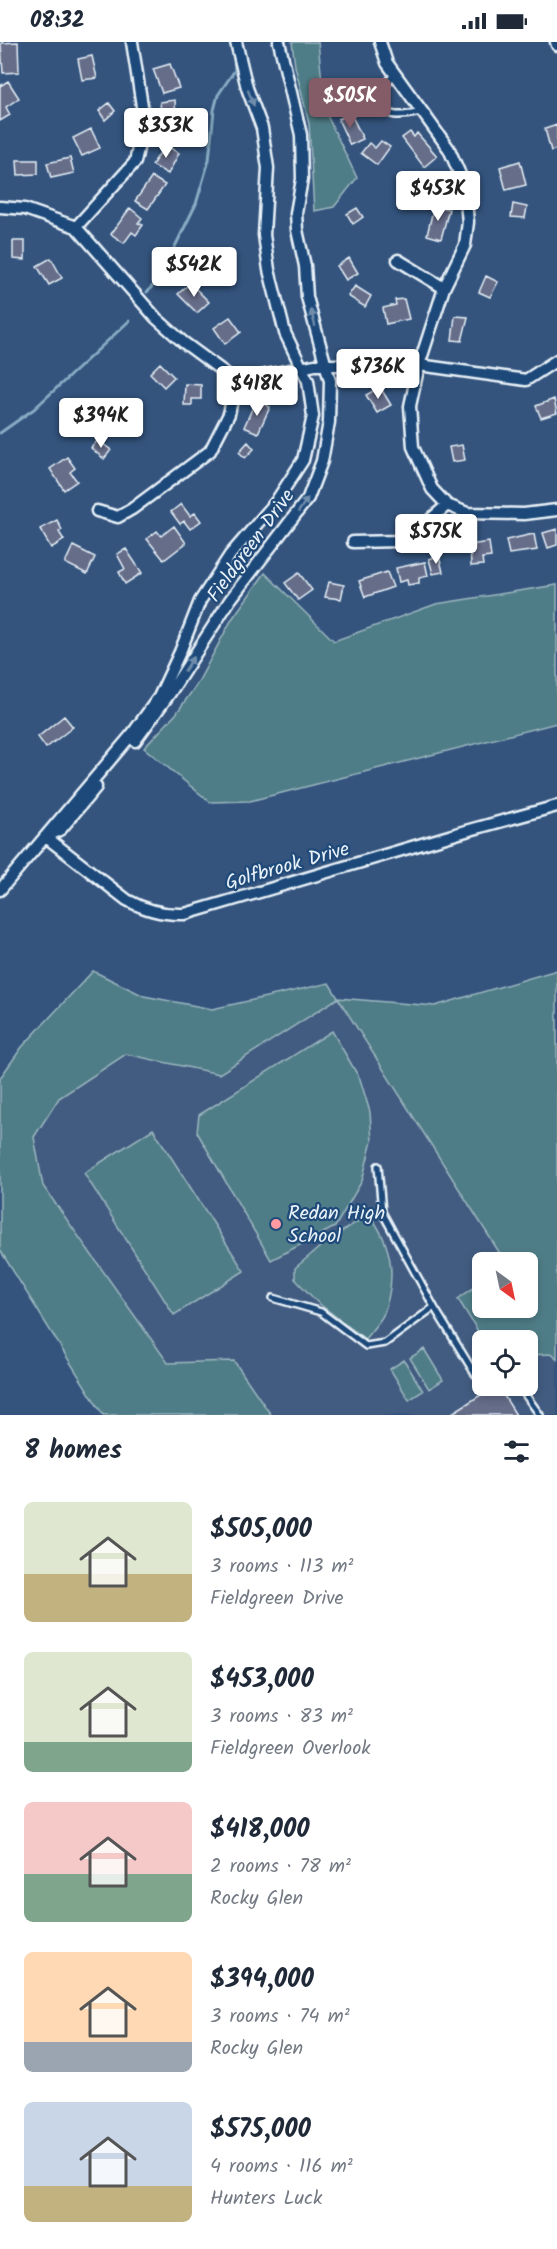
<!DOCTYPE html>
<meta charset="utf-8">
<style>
:root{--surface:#fff;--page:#f6f6f7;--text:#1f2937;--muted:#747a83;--accent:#845c67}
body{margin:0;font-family:Kalam,sans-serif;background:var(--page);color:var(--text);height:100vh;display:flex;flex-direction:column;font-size:22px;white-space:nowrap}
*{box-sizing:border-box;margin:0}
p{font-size:20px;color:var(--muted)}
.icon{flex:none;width:33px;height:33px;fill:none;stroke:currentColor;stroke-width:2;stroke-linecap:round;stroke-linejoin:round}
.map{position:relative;height:1373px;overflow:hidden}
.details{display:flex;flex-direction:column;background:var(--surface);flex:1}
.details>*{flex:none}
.needle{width:39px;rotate:147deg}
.controls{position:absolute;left:472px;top:1210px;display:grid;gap:12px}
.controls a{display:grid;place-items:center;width:66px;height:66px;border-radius:9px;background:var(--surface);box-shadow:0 3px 9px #0003;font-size:30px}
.price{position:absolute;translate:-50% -51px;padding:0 14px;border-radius:6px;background:#fff;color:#222;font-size:20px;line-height:39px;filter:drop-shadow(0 2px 3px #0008)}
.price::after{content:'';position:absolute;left:50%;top:36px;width:18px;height:14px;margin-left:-9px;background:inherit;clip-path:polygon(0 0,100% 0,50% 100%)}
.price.selected{background:var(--accent);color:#fff}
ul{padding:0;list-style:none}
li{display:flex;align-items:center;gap:18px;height:150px;padding:0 24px}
li span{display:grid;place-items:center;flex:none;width:168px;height:120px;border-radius:9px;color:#555}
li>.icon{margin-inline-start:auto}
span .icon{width:72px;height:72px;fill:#fffc;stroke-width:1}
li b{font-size:26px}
h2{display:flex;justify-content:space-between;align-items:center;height:72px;padding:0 24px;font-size:26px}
.status{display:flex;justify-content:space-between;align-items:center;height:42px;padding:0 30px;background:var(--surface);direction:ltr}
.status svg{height:16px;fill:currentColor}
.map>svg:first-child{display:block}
.built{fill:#435c81}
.green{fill:#507d87;stroke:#9cb7c0;stroke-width:1.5}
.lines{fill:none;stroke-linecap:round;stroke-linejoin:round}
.stream{stroke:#87acc3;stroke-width:3}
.building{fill:#666d89;stroke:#e8f1f8;stroke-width:1.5}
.lane-casing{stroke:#e8f1f8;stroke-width:10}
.street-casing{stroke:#e8f1f8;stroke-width:15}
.lane{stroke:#1f4a7a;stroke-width:5}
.street{stroke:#1f4a7a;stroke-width:10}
.oneway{fill:#6f8dac}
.poi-dot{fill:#ff9aa2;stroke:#1f4a7a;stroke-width:2}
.labels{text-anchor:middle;stroke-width:4.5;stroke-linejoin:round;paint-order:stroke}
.street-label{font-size:20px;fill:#e8f1f8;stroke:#1f4a7a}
.poi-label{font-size:20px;fill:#e8f1f8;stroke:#1f4a7a;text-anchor:start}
</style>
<div class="status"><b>08:32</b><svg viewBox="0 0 49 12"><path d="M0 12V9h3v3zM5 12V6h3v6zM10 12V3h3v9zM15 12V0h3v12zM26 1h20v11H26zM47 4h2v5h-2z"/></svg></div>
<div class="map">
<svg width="557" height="1373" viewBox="0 0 557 1373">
<rect width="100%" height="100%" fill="#34547e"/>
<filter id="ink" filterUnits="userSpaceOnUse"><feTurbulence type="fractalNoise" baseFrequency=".0167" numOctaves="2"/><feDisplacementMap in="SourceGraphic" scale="12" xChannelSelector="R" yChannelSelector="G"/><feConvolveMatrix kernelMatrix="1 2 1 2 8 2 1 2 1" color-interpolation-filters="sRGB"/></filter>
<g filter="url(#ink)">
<path class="built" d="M338,956L506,1221H483V1239L458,1257L484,1299L483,1344H528V1313L554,1312L557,1317V1373H271L234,1319L168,1321L43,1144L34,1095L59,1056L126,1012L219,1032Z"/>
<path class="green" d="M292,0H318L325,69L357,136L334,165L314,169L309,82L295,24Z
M265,531L334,599L436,562L557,543V681L250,759L210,760L144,706L176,672L197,642L232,577Z
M557,928V1317L553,1312L528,1313V1299H484L458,1257L483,1239V1266H528V1221H506L338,956L219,1032L126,1012L59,1056L34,1095L43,1144L168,1321L234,1319L271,1373H103L0,1208V1036L22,1005L93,929L144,954L212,967L329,941L338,956L435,964Z
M332,989L360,1037L370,1070L372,1099L362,1139L335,1185L271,1218L197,1090L199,1073Z
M153,1087L244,1229L174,1273L84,1131Z
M369,1172C388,1197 396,1225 388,1257C386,1263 385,1270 382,1275C377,1283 370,1290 365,1297L317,1260L295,1237V1226L327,1199Z
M424,1307L443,1338L429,1347L410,1316Z
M404,1318L423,1349L409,1358L390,1327Z"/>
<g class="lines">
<path class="stream" d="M147,250L159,237L196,162L209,118L214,68L218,53L235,28L233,9
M0,391L34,367L129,279"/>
</g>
<path class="building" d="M18,0L19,30L3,31L1,1Z
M92,14L97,36L82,38L78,17Z
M170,22L179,46L162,51L153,27Z
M8,39L19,56L6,65L10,73L0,79V44Z
M349,47L352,65L339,68L338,62L332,63L331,55L338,53L337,49Z
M175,58L176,80L162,81L160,60Z
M109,61L115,69L105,78L99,69Z
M351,72L363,97L350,103L338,77Z
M557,83V107L551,109L545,87Z
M91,87L100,106L82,114L73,96Z
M410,90L414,95L417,91L437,114L424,125L402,96Z
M381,99L390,105L377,123L361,111L369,101L375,106Z
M165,103L179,111L168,132L152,123Z
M70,116L74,131L51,136L47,121Z
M17,118H38V132L18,133Z
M520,119L526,143L506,148L500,125Z
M450,132L454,146L438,150L435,135Z
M152,135L165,143L148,167L135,159Z
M513,162L527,165L525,176L511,175Z
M434,164L449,167L441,197L427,193Z
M130,166L142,176L138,181L143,183L136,193L132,190L124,201L111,192Z
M357,166L363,175L353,182L347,172Z
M13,199H25V218L13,217Z
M51,216L62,236L49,243L37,224Z
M349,216L358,231L346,238L337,224Z
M486,234L498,240L490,255L479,250Z
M190,241L209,260L197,271L178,252Z
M355,244L371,254L365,265L348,254Z
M404,257L409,277L386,282L383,266L396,263L395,258Z
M455,274L468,275L462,299L452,298Z
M230,275L241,290L225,302L214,286Z
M160,321L174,335L164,345L150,331Z
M185,342L201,343V357H192V363H184Z
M380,345L391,363L377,371L366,353Z
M554,357L557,371L541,376L536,364Z
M256,358L270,365L258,391L244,385Z
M98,398L111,408L104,417L91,406Z
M248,400L254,407L245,416L239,410Z
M462,403L465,418L452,420L449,405Z
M67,415L75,426L70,430L77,439L64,448L50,427Z
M181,462L190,474L195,471L201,479L190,487L184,479L180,482L171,470Z
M57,478L62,488L59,490L64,498L51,506L40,487Z
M174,484L186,501L164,518L147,497L157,489L161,494Z
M557,487V503L548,506L543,491Z
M534,492L537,508L509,512L506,498Z
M489,500L491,515L482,516L483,523L471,524L470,503Z
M73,504L95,515L87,532L65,521Z
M126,507L142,531L125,542L119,530L125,527L117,512Z
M439,514L443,530L433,532L429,517Z
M425,520L428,534L419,536V541L408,543L407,538L399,540L396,526Z
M387,530L393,545L365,555L359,539Z
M299,531L312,548L298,558L285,541Z
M329,540L344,543L341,557L325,555Z
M64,674L73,685L46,706L38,695Z
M495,1344H498L516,1373H449Z"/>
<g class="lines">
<g class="lane-casing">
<path id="lane" d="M394,32L383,47L379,58C385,79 405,73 422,70
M273,1256L321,1270L366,1304L385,1301L434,1265L382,1170L378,1124
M434,1265L475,1332L483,1337
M519,1344L540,1373"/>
</g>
<g class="street-casing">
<path id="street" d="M380,0L387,21L449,107L461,135L465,150L468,180L465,203L444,246L419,323L410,364L413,405L432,447L447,463L467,471L524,472L557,468
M556,0L557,3
M0,165L25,167L76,185L156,276L183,300L236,339L315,323H419L526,338L557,318
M76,185L135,120L141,93L142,64L132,0
M398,218L444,246
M97,469L118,475L132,467L210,409L229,372L236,339
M353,500L400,499L422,485L447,463
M135,699L170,651L230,558L308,456L322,419L329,380L330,339L307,255L305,224L297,188L296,171L302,137L301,93L279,0
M46,795L61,787L96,745
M46,795L127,858C145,868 164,873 185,872L466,789L557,764
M0,848L133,691L159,655L180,610L200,559L230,513L275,461L303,418L313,374L308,339L285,291L269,228L264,193L268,126L262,86L247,46L236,0"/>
</g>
<use href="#lane" class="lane"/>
<use href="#street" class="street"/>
</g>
<defs><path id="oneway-solid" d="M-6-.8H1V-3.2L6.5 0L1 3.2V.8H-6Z" transform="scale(1.5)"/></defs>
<g class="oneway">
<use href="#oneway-solid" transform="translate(251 56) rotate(69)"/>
<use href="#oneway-solid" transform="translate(313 276) rotate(-105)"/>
<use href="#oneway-solid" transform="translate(303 463) rotate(-56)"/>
<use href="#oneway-solid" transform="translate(189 622) rotate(-57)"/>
</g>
</g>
<circle class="poi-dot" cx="276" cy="1182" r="6"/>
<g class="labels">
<g class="street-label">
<text transform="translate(250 503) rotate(-54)" y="7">Fieldgreen Drive</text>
<text transform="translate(287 823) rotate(-16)" y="7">Golfbrook Drive</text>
</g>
<g class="poi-label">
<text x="288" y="1177">Redan High<tspan x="288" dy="23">School</tspan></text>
</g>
</g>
</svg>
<div class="controls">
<a><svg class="needle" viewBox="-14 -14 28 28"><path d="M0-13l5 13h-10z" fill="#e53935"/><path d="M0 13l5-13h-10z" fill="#747a83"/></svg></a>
<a><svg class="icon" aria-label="locate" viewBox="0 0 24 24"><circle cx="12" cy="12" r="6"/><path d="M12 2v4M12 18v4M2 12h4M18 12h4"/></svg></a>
</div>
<b class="price selected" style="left:350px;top:87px">$505K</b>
<b class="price" style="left:166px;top:117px">$353K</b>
<b class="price" style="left:438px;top:180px">$453K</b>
<b class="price" style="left:194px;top:256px">$542K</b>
<b class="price" style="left:378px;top:358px">$736K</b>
<b class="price" style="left:257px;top:375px">$418K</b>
<b class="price" style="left:101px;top:407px">$394K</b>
<b class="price" style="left:436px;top:523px">$575K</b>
</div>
<section class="details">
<h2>8 homes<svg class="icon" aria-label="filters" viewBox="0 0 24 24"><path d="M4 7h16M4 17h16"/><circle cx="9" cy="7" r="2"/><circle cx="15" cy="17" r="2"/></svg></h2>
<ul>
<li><span style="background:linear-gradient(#dfe7d0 60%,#c2b280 0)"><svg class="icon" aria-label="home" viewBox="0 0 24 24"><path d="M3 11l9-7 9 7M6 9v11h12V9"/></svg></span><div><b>$505,000</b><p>3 rooms · 113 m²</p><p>Fieldgreen Drive</p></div></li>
<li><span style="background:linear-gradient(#dfe7d0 75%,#7fa58c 0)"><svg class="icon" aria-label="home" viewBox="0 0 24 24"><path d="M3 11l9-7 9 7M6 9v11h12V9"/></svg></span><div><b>$453,000</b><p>3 rooms · 83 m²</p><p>Fieldgreen Overlook</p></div></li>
<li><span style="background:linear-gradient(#f6c9c9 60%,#7fa58c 0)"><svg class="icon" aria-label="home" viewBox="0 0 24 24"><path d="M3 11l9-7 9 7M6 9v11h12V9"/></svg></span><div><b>$418,000</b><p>2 rooms · 78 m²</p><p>Rocky Glen</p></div></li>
<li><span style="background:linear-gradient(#ffd9b3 75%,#9aa5b1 0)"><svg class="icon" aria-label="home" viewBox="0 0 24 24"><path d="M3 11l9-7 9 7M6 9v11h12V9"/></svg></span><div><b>$394,000</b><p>3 rooms · 74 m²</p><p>Rocky Glen</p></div></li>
<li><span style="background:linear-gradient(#c9d6e8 70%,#c2b280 0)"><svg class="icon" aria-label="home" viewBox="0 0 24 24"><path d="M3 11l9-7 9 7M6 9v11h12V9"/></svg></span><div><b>$575,000</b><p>4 rooms · 116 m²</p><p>Hunters Luck</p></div></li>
</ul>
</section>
